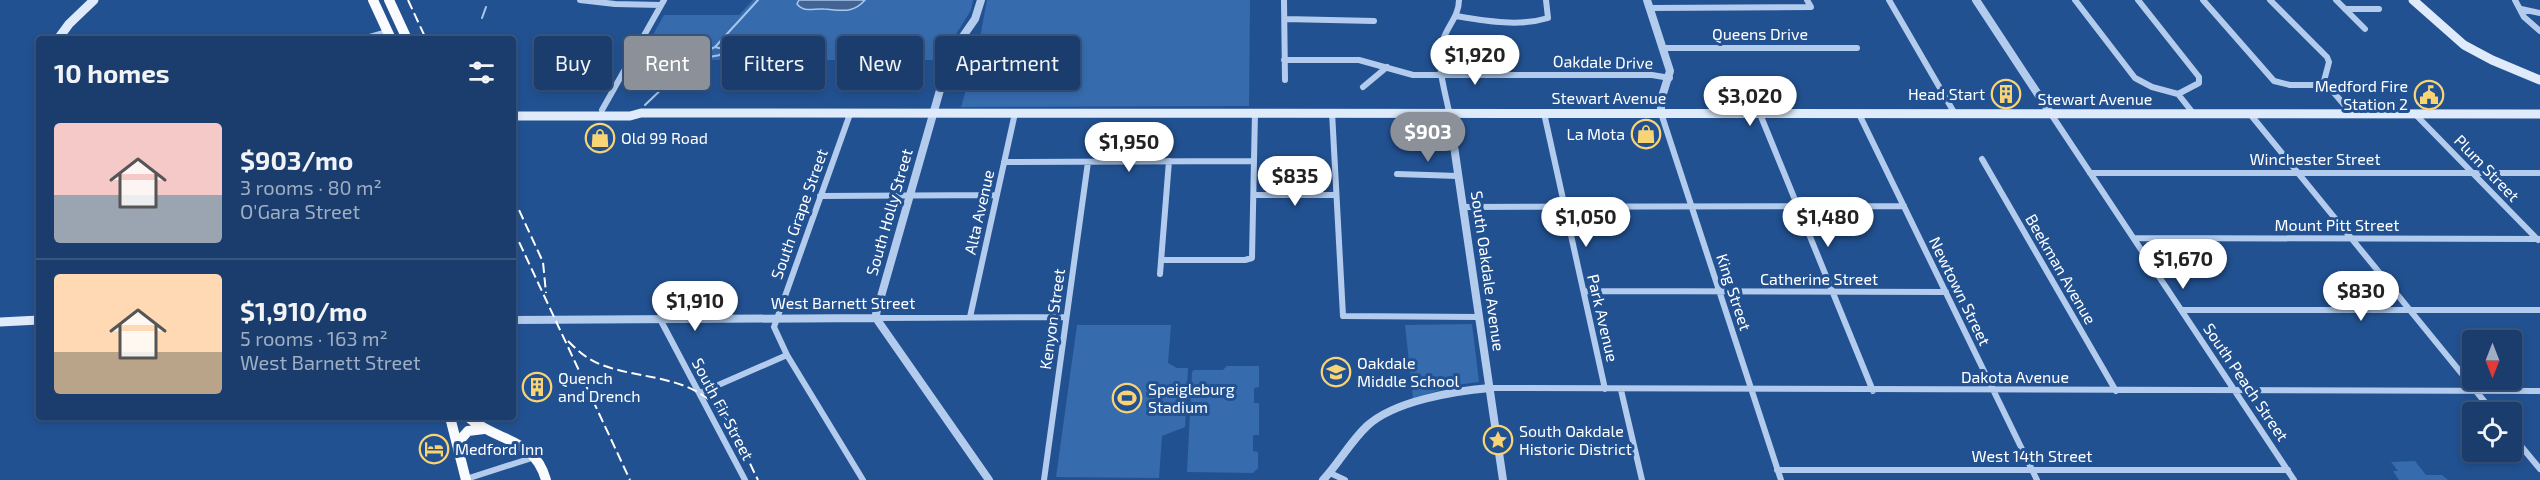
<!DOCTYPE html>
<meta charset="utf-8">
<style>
:root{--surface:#1a3d6d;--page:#234472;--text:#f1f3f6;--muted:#9faec2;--line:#385680;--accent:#8c9099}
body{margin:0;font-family:"Exo 2",sans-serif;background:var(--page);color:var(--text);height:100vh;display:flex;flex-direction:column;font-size:22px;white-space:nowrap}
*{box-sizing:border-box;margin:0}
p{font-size:20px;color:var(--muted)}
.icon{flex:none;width:33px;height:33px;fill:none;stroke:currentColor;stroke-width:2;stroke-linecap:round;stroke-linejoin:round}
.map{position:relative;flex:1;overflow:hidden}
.details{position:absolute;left:36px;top:36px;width:480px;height:384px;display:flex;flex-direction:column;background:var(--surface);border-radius:6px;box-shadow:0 3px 9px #0003,0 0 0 2px var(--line)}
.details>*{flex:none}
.guide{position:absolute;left:534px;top:36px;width:570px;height:54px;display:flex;gap:12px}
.needle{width:39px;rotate:180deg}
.fabs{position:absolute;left:2462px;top:330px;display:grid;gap:12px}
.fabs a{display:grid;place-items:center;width:60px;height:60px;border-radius:6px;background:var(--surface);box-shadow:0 3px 9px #0003,0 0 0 2px var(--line);font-size:30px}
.price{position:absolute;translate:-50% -51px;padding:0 14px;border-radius:21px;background:#fff;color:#222;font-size:20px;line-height:39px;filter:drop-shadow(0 2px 3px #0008)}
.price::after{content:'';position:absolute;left:50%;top:36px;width:18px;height:14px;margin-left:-9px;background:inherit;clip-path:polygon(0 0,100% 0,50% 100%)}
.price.on{background:var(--accent);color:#fff}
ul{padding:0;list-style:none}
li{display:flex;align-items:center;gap:18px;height:150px;padding:0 18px}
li+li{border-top:2px solid var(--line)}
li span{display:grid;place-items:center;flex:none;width:168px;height:120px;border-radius:6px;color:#555}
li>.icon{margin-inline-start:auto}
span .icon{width:72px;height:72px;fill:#fffc;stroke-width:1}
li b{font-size:26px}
h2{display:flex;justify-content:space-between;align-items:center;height:72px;padding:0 18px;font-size:26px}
.tag{padding:0 21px;border-radius:6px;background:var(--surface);box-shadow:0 3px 9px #0003,0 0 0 2px var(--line);font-size:21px;line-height:54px}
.tag.on{background:var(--accent);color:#fff}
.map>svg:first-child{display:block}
.green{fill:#366bae}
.water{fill:#436492;stroke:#a7c7ee;stroke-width:1.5}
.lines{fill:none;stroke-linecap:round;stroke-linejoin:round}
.stream{stroke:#a7c7ee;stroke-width:2}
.minor{stroke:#b3cced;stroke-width:6}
.tertiary{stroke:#b3cced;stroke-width:8}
.secondary{stroke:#dfeafa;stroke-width:9}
.primary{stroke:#f9fbff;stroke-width:10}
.rail{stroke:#fff;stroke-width:2;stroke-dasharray:10 4.5;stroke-linecap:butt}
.labels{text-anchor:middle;stroke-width:6;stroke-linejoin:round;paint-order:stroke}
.street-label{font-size:16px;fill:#fff;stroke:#225191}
.poi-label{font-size:16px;fill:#fff;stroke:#225191;text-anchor:start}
</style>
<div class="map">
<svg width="2540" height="480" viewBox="0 0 2540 480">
<rect width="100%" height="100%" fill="#225191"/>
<path class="green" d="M753,0H973L971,10L940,60H639L664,15H739Z
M987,0H1250L1249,106L961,107L978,48Z
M1472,324L1479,382L1457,385L1413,398L1405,325Z
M1077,325H1171L1168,363L1177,368H1188L1185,427L1162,436L1159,478L1056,477Z
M1227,366H1259V387L1254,388V403H1259V435H1253V451L1258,452V468L1253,473L1187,472L1192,372L1194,370H1223Z
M2415,461L2426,475H2442L2448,480H2399L2393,471H2398L2391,462Z"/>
<path class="water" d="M799,0H865C853,14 841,10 824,9C814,8 804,13 797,4Z"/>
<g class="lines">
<path class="stream" d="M482,18L486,7
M704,58L720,55L723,49L715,47
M645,105L668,83L704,58L703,53L715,47L758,0"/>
<path class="minor" d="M580,0L615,4L661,5
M1284,0L1285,80
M1889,0L1955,114
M2075,0L2135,78L2152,87L2178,94L2193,113
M2138,0L2199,77V83L2178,94
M2203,0L2274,81L2290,85H2326
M2270,0L2327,57L2329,62L2324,81L2352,114
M2336,0L2365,29
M2515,0L2524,17L2540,31
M1649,8L1811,7L1807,0
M2345,9H2379
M2521,9L2540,13
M1456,16C1486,21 1519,27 1548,18L1546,0
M1285,19L1374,21
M363,39L387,32
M1663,48H1857
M1284,60H1359L1413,75H1652L1670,78
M1363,87L1387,67
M602,110L664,0
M1332,112L1343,316L1479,317
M1449,112C1445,90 1435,62 1443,40C1448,25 1459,16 1459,0
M1544,113L1605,389
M1661,113L1781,480
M850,114L774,327L787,355L863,480
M1760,114L1873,391
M1859,114L2037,480
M2051,114L2294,480
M2250,114L2493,412
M2415,114L2538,240
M1982,159L2116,391
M1004,162L1254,161
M2090,173H2540
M1397,174L1458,176
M1254,195H1336
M820,196L997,195
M1463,207L1904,206
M2134,238L2540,239
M1161,260H1245L1252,258L1255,112
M1160,274L1169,161
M1584,291L1946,292
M2182,310H2540
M970,317L1015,113
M877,318L1066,317
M660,319L745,480
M1490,388L2540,391
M1621,390L1642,480
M700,393L787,355
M2511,434L2540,469
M1777,470H2288
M1330,473L1345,480
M466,479L535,457
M1044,480L1088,162"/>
<path class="tertiary" d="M981,0L975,19L950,55L876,314L878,321L989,480
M1647,0L1670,71L1661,100V113
M1976,0L2051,114
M1449,112L1503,480
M513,320L877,318
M1323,480C1339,463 1350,442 1367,426C1394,401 1454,391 1490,388"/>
<path class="secondary" d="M2413,0L2464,45L2492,60L2540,80
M58,39L69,24L94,0
M513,116H630L641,113L2540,114
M0,322L39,320"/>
<path class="primary" d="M373,0L391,39
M389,0L407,39
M450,417L466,480
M468,417C498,443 534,437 546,480
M458,450L461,439L468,431L484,429"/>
<path class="rail" d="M408,0L426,39
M513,197L543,262L546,293
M513,229L630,480
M568,341C578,351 588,360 602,365C639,379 683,375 714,404C735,424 745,455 758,480"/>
</g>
<defs>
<g id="building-ring" transform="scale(1.5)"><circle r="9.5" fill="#225191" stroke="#f9d475" stroke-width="1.5"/><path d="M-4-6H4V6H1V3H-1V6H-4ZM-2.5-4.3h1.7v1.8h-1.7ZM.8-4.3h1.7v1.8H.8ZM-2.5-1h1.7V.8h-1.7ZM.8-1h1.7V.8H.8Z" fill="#f9d475"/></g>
<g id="civic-ring" transform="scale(1.5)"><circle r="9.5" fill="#225191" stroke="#f9d475" stroke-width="1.5"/><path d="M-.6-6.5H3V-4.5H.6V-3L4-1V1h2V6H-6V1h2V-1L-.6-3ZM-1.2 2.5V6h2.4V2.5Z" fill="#f9d475"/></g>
<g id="shop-ring" transform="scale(1.5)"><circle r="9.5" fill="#225191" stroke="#f9d475" stroke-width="1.5"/><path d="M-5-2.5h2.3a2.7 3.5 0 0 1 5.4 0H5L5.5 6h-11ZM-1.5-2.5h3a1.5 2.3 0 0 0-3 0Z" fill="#f9d475"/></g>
<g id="school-ring" transform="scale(1.5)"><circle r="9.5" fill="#225191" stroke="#f9d475" stroke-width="1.5"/><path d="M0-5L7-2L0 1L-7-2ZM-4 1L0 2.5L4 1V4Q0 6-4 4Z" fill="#f9d475"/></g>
<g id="stadium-ring" transform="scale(1.5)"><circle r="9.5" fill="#225191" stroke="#f9d475" stroke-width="1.5"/><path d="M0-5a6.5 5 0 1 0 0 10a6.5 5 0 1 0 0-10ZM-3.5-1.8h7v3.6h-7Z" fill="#f9d475"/></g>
<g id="sight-ring" transform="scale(1.5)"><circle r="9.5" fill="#225191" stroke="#f9d475" stroke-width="1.5"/><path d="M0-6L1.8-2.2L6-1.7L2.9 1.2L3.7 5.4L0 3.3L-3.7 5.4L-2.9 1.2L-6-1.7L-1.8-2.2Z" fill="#f9d475"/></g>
<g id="hotel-ring" transform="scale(1.5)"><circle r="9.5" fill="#225191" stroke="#f9d475" stroke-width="1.5"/><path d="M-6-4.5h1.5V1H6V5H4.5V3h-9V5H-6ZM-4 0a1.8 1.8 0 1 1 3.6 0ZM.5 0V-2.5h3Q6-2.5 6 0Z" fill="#f9d475"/></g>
</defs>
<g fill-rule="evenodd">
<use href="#building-ring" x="2006" y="94"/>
<use href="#civic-ring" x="2429" y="95"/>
<use href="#shop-ring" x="1646" y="134"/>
<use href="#shop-ring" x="600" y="138"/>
<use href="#school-ring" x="1336" y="372"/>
<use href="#building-ring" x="537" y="387"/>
<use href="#stadium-ring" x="1127" y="398"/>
<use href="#sight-ring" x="1498" y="440"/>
<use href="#hotel-ring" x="434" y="449"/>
</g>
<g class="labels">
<g class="street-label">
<text x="1760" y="40">Queens Drive</text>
<text transform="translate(1603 62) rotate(1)" y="6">Oakdale Drive</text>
<text x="1609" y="104">Stewart Avenue</text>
<text x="2095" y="105">Stewart Avenue</text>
<text x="2315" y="165">Winchester Street</text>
<text transform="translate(2487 168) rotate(46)" y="6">Plum Street</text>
<text transform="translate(889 212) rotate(-74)" y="6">South Holly Street</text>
<text transform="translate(979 212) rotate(-77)" y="6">Alta Avenue</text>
<text transform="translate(799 214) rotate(-70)" y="6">South Grape Street</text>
<text x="2337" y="231">Mount Pitt Street</text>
<text transform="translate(2061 269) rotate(60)" y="6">Beekman Avenue</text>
<text transform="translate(1488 271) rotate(82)" y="6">South Oakdale Avenue</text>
<text x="1819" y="285">Catherine Street</text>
<text transform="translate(1960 291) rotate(64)" y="6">Newtown Street</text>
<text transform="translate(1734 292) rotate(72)" y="6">King Street</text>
<text x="843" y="309">West Barnett Street</text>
<text transform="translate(1603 318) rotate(77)" y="6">Park Avenue</text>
<text transform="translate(1052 319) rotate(-82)" y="6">Kenyon Street</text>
<text x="2015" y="383">Dakota Avenue</text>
<text transform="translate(2246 382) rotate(56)" y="6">South Peach Street</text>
<text transform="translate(723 409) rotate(62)" y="6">South Fir Street</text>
<text x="2032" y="462">West 14th Street</text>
</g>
<g class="poi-label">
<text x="2408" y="92" text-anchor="end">Medford Fire<tspan x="2408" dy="18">Station 2</tspan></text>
<text x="1985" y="100" text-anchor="end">Head Start</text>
<text x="1625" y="140" text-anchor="end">La Mota</text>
<text x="621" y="144">Old 99 Road</text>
<text x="1357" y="369">Oakdale<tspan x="1357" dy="18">Middle School</tspan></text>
<text x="558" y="384">Quench<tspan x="558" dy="18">and Drench</tspan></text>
<text x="1148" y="395">Speigleburg<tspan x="1148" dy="18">Stadium</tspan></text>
<text x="1519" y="437">South Oakdale<tspan x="1519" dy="18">Historic District</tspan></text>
<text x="455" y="455">Medford Inn</text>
</g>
</g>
</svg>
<div class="fabs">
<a><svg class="needle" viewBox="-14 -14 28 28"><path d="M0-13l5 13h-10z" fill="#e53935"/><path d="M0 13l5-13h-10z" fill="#9faec2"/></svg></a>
<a><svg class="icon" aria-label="locate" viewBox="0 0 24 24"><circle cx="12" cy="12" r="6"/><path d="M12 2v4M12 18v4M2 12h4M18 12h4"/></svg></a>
</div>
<b class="price" style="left:1475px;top:86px">$1,920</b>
<b class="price" style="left:1750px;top:127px">$3,020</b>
<b class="price on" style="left:1428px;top:163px">$903</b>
<b class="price" style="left:1129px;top:173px">$1,950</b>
<b class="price" style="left:1295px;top:207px">$835</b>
<b class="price" style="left:1586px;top:248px">$1,050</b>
<b class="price" style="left:1828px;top:248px">$1,480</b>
<b class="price" style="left:2183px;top:290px">$1,670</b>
<b class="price" style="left:2361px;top:322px">$830</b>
<b class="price" style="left:695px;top:332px">$1,910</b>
<div class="guide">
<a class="tag">Buy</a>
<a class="tag on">Rent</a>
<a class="tag">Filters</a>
<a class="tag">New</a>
<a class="tag">Apartment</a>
</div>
<section class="details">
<h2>10 homes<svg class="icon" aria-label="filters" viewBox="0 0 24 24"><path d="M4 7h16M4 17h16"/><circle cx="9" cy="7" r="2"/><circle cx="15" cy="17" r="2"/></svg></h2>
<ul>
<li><span style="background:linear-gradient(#f6c9c9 60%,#9aa5b1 0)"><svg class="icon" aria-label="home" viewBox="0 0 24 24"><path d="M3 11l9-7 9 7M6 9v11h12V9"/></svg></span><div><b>$903/mo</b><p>3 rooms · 80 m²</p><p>O'Gara Street</p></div></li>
<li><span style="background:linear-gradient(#ffd9b3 65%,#b9a48a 0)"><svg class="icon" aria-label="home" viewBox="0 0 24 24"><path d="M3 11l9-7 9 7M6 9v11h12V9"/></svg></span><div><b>$1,910/mo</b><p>5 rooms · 163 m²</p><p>West Barnett Street</p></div></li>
</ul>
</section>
</div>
